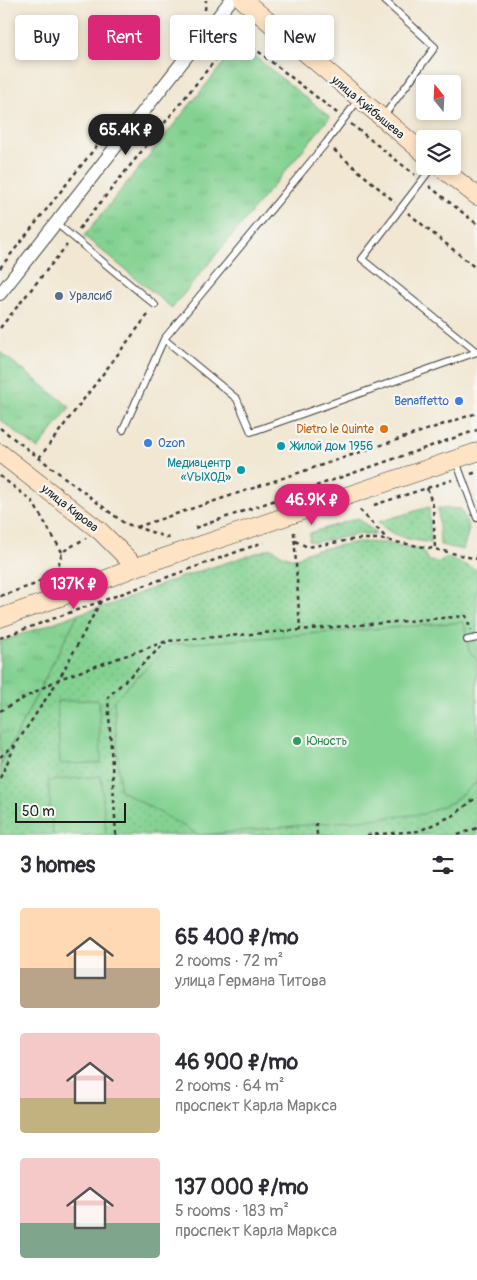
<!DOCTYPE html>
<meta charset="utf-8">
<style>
:root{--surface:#fff;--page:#f7f7f7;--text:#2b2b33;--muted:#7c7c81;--accent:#db2777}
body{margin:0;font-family:Pangolin,sans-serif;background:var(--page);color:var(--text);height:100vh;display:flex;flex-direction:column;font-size:19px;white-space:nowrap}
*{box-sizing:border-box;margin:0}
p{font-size:16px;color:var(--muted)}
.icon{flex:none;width:28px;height:28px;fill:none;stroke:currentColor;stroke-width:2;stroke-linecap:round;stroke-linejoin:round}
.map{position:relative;height:835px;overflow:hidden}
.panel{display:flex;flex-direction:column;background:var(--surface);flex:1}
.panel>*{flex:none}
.banner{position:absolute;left:15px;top:15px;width:448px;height:45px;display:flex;gap:10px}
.needle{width:32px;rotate:342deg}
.tools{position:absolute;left:416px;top:75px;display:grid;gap:10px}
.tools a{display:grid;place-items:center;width:45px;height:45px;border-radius:5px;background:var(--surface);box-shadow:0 2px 8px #0003;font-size:25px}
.scale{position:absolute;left:15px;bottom:12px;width:111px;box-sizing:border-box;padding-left:5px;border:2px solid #1c1c1c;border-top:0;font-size:14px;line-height:18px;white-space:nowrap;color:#1c1c1c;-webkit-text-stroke:4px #f6f6f2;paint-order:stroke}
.price{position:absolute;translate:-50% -42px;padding:0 11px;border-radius:18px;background:var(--accent);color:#fff;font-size:16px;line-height:32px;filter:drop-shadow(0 1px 2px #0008)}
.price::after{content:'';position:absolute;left:50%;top:30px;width:15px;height:11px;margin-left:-8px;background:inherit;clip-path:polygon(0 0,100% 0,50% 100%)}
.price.current{background:#222;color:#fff}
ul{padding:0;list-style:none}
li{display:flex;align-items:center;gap:15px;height:125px;padding:0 20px}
li span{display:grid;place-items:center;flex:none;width:140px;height:100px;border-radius:5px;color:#555}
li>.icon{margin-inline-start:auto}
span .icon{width:60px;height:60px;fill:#fffc;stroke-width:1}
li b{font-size:21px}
h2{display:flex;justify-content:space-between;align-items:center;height:60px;padding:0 20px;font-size:21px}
.pill{padding:0 18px;border-radius:5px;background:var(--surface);box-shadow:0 2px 8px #0003;font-size:18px;line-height:45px}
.pill.current{background:var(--accent);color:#fff}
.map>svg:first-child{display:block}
.grass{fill:url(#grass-dots);stroke:#507757}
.park{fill:url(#park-tufts);stroke:#507757}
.pitch{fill:#84d292;stroke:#507757}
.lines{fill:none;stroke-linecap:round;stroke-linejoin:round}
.lane-casing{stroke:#3c3a37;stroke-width:8}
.street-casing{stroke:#3c3a37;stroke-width:14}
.secondary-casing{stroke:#3c3a37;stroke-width:19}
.path{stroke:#3c3a37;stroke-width:2.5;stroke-dasharray:4 4;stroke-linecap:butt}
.lane{stroke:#fff;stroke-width:6}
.street{stroke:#fff;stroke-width:12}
.secondary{stroke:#fee4c5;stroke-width:18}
.service-dot{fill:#5c6f8a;stroke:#f6f6f2;stroke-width:2}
.shop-dot{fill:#3f7fe0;stroke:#f6f6f2;stroke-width:2}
.food-dot{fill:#e8710a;stroke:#f6f6f2;stroke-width:2}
.culture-dot{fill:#0f9aa8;stroke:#f6f6f2;stroke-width:2}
.leisure-dot{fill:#2e9e5b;stroke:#f6f6f2;stroke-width:2}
.labels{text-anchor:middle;stroke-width:4.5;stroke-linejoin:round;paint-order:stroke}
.street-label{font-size:12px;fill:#1c1c1c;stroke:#f6f6f2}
.service-label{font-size:12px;fill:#4e5e75;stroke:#f6f6f2;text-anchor:start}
.shop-label{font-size:12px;fill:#366cbe;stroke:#f6f6f2;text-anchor:end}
.food-label{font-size:12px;fill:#c56008;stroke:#f6f6f2;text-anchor:end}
.culture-label{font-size:12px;fill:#0d838f;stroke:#f6f6f2;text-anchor:start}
.leisure-label{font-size:12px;fill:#27864d;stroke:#f6f6f2;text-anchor:start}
</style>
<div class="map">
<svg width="477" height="835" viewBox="0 0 477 835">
<defs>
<pattern id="grass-dots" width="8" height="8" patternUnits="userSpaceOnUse" patternTransform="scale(1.25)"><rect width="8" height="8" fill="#84d292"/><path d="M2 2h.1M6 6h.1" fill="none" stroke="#71b47d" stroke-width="1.8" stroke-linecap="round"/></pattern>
<pattern id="park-tufts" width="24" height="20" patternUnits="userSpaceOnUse" patternTransform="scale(1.25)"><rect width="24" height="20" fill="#84d292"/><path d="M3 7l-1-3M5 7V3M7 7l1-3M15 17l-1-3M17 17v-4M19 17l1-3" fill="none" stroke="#71b47d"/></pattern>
</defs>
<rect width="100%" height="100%" fill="#f6f6f2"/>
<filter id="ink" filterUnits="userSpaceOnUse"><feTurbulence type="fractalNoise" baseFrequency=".02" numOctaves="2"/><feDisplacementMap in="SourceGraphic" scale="10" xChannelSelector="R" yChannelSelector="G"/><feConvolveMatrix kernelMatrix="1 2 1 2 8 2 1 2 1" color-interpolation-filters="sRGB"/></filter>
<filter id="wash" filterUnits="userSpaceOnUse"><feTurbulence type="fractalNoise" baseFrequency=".0096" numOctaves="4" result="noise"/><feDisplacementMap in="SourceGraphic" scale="20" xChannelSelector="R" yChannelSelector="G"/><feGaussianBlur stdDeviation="1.12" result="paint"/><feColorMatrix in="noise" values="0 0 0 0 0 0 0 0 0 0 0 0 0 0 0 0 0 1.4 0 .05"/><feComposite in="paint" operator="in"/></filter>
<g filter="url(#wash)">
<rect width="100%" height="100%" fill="#f1e7d2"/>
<path class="grass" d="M429,507L431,543C409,539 395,539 378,522Z
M438,508L461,509L469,529L463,550L440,545Z
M358,518L377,534H362L315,542L309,541L310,533Z
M357,542L384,543L421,549L429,561L438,562L447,557L477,570V835H0V766L78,614L112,604L181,577L272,548C283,556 295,564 306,552Z"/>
<path class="park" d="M239,44L330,117L172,308L84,236Z
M0,352L70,407L38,449L0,420Z
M78,614L0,766V642Z"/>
<path class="pitch" d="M464,622L469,651L477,660V782L452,802L423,814L199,835L120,790L114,700L170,645Z
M99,700L101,763L60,764L57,701Z
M101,776L106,835H53L48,781Z"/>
</g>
<g filter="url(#ink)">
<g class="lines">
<g class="lane-casing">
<path id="lane" d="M383,117L435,47L384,0
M433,166L362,259L477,352
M56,223L155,305
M164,339L237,399L251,432L477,352
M123,430L164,339L326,143L358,100
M456,461L477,518
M467,640L477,638"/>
</g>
<g class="street-casing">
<path id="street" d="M0,294L231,0"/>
</g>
<g class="secondary-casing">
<path id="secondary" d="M243,0L425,154
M439,166L477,196
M0,453L100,531L136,567
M0,618L66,595L136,567L477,452"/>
</g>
<path class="path" d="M205,10L206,0
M227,27L337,113
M351,124L415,175
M334,150L395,202
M429,186L477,224
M408,213L477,269
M79,229L245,23
M0,268L103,138
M0,328L67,245
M0,428L124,523L169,538L171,537
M39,458L150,312
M471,474L477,472
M0,476L32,501L62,552
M427,488L433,506L435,548
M374,505L452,480
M360,510L388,540
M137,527L477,413
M195,528L477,430
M294,532L300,629
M295,541L308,547L357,539H379L435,549L477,559
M61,580L57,571L62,552L86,538
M0,596L33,585L57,571
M0,638L264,542
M0,711L59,679L167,641L466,616L471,630
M0,757L15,745
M0,778L16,744L59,679L101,601
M316,823L317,835
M116,835L108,697L166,642
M367,835L419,831L454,815L477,797
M458,835L477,828"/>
<use href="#lane" class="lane"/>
<use href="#street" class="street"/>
<use href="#secondary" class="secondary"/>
</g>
</g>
<circle class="service-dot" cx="59" cy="296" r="5"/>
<g class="shop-dot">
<circle cx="459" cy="401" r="5"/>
<circle cx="148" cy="443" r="5"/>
</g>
<circle class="food-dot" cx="384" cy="429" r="5"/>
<g class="culture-dot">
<circle cx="281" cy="446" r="5"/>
<circle cx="241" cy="470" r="5"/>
</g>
<circle class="leisure-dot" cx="297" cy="741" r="5"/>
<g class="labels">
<g class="street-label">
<text transform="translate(368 107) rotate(40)" y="4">улица Куйбышева</text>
<text transform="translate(70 508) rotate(38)" y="4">улица Кирова</text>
</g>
<g class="service-label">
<text x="69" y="300">Уралсиб</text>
</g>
<g class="shop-label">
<text x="449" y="405">Benaffetto</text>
<text x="158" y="447" text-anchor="start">Ozon</text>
</g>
<g class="food-label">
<text x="374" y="433">Dietro le Quinte</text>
</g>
<g class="culture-label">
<text x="291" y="450">Жилой дом 1956</text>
<text x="231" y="467" text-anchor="end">Медиацентр<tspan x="231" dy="14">«ѴЫХОД»</tspan></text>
</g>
<g class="leisure-label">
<text x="307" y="745">Юность</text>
</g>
</g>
</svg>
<div class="tools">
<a><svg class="needle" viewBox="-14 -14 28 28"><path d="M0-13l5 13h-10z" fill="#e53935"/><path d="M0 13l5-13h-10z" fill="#7c7c81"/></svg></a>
<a><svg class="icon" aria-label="layers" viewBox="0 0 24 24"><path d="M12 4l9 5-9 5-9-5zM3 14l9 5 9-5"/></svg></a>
</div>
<div class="scale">50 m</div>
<b class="price current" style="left:126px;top:156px">65.4K ₽</b>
<b class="price" style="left:312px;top:526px">46.9K ₽</b>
<b class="price" style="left:74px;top:610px">137K ₽</b>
<div class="banner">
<a class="pill">Buy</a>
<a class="pill current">Rent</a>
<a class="pill">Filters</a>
<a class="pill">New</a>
</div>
</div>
<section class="panel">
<h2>3 homes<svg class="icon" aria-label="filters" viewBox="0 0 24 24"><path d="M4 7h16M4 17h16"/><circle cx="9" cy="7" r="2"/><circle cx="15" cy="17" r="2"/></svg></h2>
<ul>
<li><span style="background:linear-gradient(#ffd9b3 60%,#b9a48a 0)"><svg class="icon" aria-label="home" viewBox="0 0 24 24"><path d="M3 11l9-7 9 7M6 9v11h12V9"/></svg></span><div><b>65 400 ₽/mo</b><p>2 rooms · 72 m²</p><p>улица Германа Титова</p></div></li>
<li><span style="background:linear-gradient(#f6c9c9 65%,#c2b280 0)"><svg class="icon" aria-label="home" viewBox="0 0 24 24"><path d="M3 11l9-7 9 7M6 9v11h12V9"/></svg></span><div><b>46 900 ₽/mo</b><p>2 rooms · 64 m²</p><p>проспект Карла Маркса</p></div></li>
<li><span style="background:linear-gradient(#f6c9c9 65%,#7fa58c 0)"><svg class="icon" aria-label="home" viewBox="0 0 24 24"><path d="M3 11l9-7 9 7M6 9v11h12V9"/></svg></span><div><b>137 000 ₽/mo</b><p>5 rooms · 183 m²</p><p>проспект Карла Маркса</p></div></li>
</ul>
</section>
